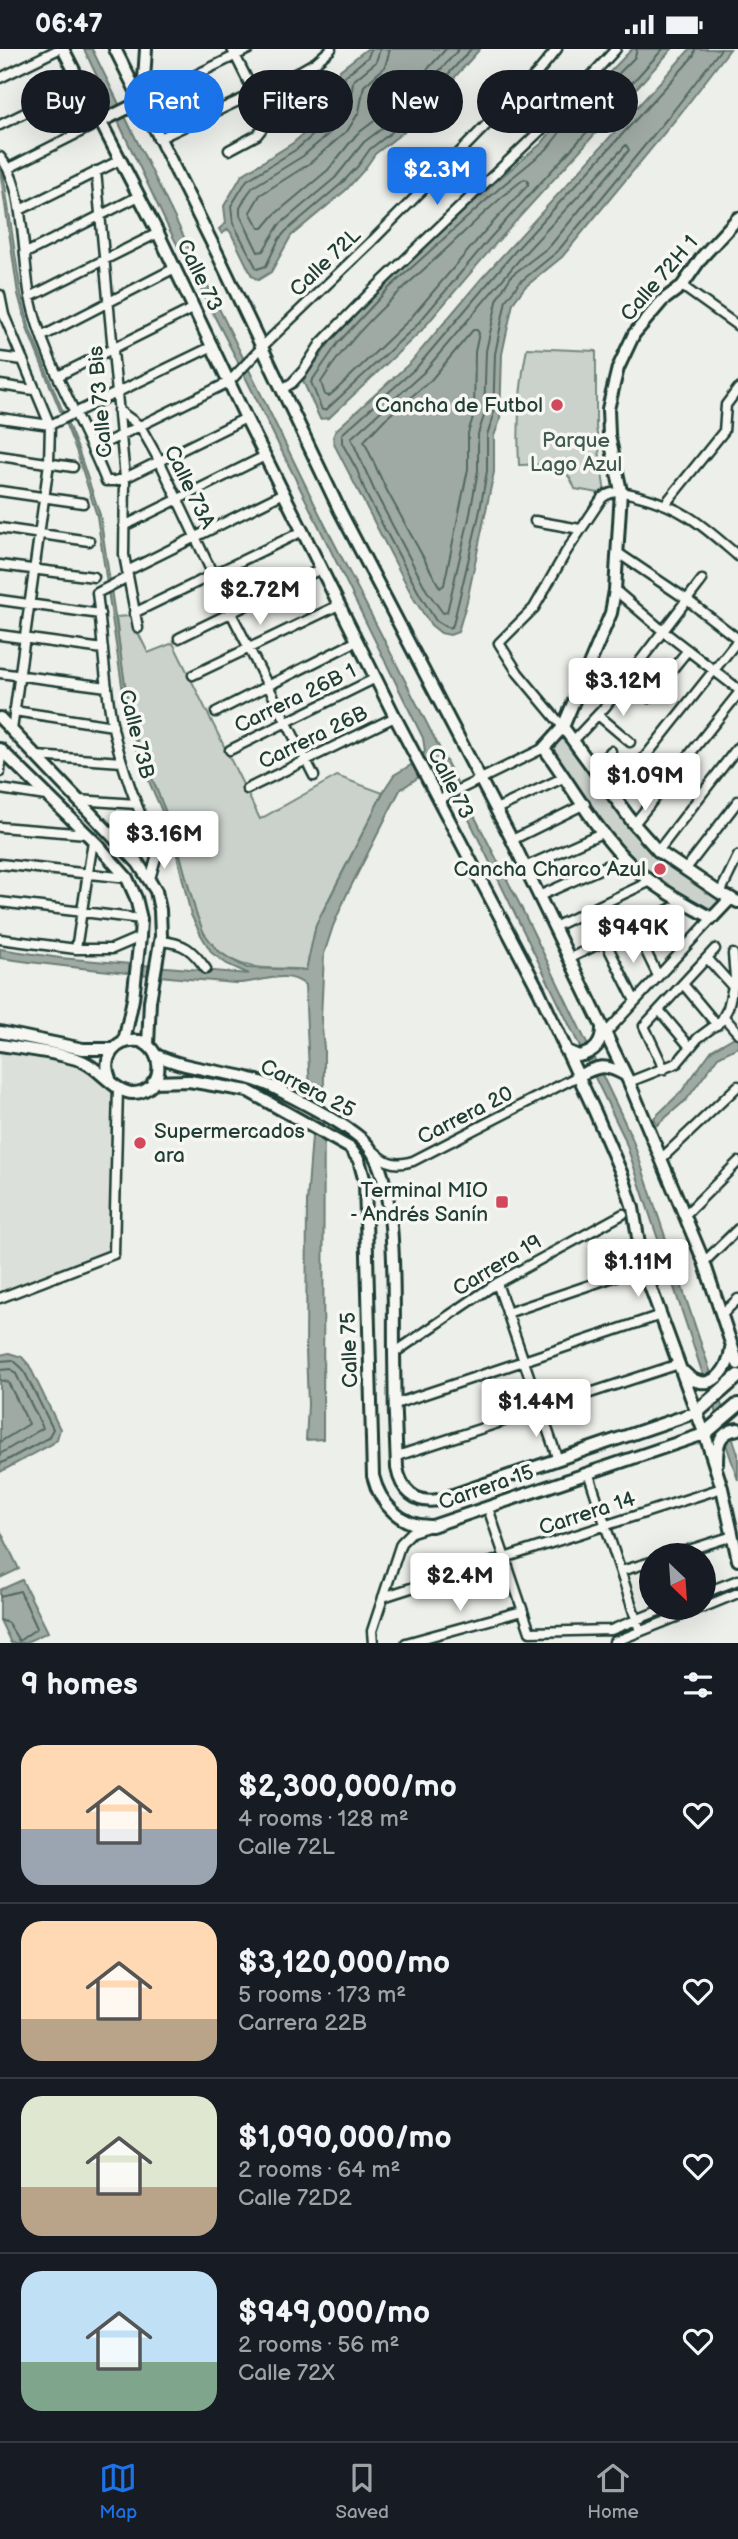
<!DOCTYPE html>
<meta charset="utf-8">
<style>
:root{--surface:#171b24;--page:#242831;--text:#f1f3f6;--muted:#9ea1a6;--line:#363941;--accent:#1a73e8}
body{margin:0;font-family:"Balsamiq Sans",sans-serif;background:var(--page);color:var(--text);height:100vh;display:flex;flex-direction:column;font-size:26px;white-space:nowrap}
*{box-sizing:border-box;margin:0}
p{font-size:23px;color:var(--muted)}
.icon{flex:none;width:38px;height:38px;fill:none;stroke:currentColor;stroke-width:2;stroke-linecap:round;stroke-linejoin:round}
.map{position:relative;height:1594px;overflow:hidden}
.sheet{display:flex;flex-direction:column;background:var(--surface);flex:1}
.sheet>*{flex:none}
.hud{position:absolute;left:21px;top:21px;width:696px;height:63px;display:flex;gap:14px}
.needle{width:46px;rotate:155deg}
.controls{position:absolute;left:639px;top:1494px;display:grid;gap:14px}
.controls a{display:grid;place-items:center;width:77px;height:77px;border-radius:50%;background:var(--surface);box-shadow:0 7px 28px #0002;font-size:35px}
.price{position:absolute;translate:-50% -60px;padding:0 16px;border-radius:7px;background:#fff;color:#222;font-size:23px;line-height:46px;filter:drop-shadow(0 2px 4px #0008)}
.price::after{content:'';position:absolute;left:50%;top:42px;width:21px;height:16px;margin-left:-10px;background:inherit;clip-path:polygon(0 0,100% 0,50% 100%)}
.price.current{background:var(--accent);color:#fff}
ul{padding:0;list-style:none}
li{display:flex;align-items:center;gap:21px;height:175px;padding:0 21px}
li+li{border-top:2px solid var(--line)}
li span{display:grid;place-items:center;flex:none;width:196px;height:140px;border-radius:21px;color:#555}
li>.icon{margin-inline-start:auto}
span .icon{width:84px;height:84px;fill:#fffc;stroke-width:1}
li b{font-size:30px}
h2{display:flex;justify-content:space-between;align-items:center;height:84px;padding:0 21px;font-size:30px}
.chip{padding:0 24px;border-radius:32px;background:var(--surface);box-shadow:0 7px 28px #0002;font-size:24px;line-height:63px}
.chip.current{background:var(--accent);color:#fff}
.status{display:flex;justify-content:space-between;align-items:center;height:49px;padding:0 35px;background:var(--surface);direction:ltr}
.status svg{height:19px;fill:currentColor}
.tabs{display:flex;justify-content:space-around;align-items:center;height:98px;border-top:2px solid var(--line);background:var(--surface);font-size:19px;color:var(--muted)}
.tabs a{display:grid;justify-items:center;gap:4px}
.tabs .current{color:var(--accent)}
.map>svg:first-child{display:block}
.built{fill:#dce0db}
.green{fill:#cbd2cc;stroke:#758880;stroke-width:2}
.water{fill:#9faaa4;stroke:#6c7e77;stroke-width:2}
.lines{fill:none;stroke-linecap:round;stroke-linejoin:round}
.shore{stroke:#526961;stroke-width:2}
.street-casing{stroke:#1f3d34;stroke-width:13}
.secondary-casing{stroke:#1f3d34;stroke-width:16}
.primary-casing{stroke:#1f3d34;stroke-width:18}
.street{stroke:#f6f6f2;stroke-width:8}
.secondary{stroke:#f6f6f2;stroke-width:10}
.primary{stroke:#f6f6f2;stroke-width:12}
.poi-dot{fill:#d1495b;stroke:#f6f6f2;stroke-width:2.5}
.labels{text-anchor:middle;stroke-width:7;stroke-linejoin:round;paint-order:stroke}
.street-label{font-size:21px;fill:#1f3d34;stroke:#f6f6f2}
.poi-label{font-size:21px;fill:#1f3d34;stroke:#f6f6f2;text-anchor:end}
.park-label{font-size:21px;fill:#415b52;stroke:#f6f6f2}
</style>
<div class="status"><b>06:47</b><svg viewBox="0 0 49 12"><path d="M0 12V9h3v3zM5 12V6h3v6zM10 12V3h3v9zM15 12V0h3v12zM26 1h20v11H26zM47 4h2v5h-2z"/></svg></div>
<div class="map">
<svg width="738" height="1594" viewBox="0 0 738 1594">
<rect width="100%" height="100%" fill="#edefea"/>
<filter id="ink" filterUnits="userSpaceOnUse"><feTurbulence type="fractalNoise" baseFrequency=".0143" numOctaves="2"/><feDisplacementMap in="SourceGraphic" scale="14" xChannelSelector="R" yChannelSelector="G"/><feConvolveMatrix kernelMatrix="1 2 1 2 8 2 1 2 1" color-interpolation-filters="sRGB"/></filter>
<g filter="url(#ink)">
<path class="built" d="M0,996L81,1011L116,1037L114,1205L0,1249Z"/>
<path class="green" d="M527,299L596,302V378L605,445L575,440C565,411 546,415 519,416C517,376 519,338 527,299Z
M130,567L148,604L173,594L260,770L337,727L383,744L316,875L307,921C273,917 248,925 220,903C188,878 187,820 174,784C162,751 144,719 135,685C124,647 121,607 116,568Z
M564,685L655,805L682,825L723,849L712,863L654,828L627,807L549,700Z"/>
<path class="water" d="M84,0H92L324,474L519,854L620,1063L632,1089L738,1405V1431L624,1088L460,752L446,732L436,723L429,721L400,741L346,847L333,877L324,905L321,969L324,999L323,1390L306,1391L308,1356L306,1301L307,1153L312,1087L305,936C285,918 257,936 234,934C156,927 77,920 0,909V900L60,909L249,925L227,915L212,904L201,886L191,866L172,785L140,712L123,643L97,467L76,401L28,282L18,245L0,121L4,129L21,245L30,281L78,400L100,466L127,648L135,686L174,784L196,864L204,884L217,901L230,910L247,919L306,921L316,876L386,738L394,726L421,710L425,702L423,689L234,305L167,176Z
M367,0H480L411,77L375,105L364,121L346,141L291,187L271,223L258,231L252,227L231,184L228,180L222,185L219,180L226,174L224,157L242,126L293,94L329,63L334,55L337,40L335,30L340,21Z
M632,0H672L496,194L421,282L329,369L320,370L303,332L333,289L383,235L498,131L542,94L564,67L584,50Z
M690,0H730L680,65L562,208L525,238L513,254L502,305L500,371L494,387V423L467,552L458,583L450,586L441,584L431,576L414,550L335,397L333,388L336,381L411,313L482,229Z
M738,986V998L718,1008L687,1050L657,1076L654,1069L681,1043L712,1001Z
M9,1304L22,1308L29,1316L60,1380L57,1390L52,1395L0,1423V1306Z
M0,1481L19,1520L0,1529Z
M22,1531L48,1583L24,1594H11L0,1571V1541Z"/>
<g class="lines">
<path class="shore" d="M371,0L368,8L345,27L341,56L334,68L297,100L247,131L231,157L233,174L257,220L266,217L279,190L286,182L341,135L358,117L370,100L406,72L471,0
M380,0L376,13L353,32L350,58L341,74L303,107L253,138L247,146L240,159V166L258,203L263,202L279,176L335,129L364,93L400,66L459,0
M390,0L385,18L364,37L359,63L348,81L309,115L260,146L250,163L259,179H263L274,166L328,121L357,85L393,58L446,0
M637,0L635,8L589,55L569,72L547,100L502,137L388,240L338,294L311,333L322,361H326L416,277L490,189L663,0
M695,0L694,6L684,18L517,200L417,318L342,385V394L357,421L367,447L420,546L436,572L444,577L450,579L453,576L479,466L487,422V386L493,369L495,305L506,251L520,233L557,203L674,61L721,0
M626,96L629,101L550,197L512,226L498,248L486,302L484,367L478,385V421L470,465L447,563L443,564L427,542L375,443L351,389L423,324L524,205Z
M524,130L528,131V136L484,183L409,271L335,342L329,347L325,346L321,333C353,282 399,243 443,203C470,178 495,152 524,130Z
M473,281H477L479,284L475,303L474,365L468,384V420L444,536L440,539L385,438L364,392L385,370L431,331Z
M0,1312L13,1311L23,1320L53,1380L48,1389L0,1415
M0,1321L11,1320L16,1325L43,1379L0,1405
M0,1331L8,1333L29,1375L0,1393
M0,1547L20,1542L37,1579L19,1592L8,1574L0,1571"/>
<g class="street-casing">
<path id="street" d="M0,29L59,0
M140,53L249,0
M0,76L82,36
M158,90L295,25L316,13L331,0
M229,101L257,86L268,72L232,0
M0,108C16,127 19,155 22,179C25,202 26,226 30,248C44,313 82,371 106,432H115L125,429L246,369
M9,119L100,73
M96,122L125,429L124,506L138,579
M20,161L120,111
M26,204L139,147
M682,237L738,277
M0,246L4,266L50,376L49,414L12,681
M30,248L158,184
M43,287L175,219
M0,308L23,311
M58,327L194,259
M0,336L34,341
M282,340L292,334L303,322L321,294L370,244L543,79L616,0
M118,361L140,377L159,411L231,564L314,727
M0,369L50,376L213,297
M93,400L229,333L267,293L372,192L457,106L538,23L557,0
M0,407L73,418
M0,442L83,454
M666,454L724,382L726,356L738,340
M535,472L580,480
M124,477L265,407
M0,479L89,492
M618,504L686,550L738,590
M0,516L94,528
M127,522L284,444
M128,528L97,544C103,589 104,634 113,679C122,720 139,762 155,802L156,809L150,830
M615,541L663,582L738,640
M0,551L100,565
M134,564L303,482
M0,586L103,600
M179,589L321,520
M0,624L107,638
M193,626L339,556
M625,632L649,649L688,601
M14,662L113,677
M216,663L357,592
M598,666L630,693
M563,678L518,624L499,594L534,559L566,503L602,449C614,440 625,443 639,447C685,459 703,477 738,507
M574,691L605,658L702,531
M230,701L376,629
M36,707L122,713
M595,721L611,702
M0,723L1,702
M0,740L46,747
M247,740L395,668
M614,747L738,591
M78,751L136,755
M438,751L544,699
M496,760L565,728
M634,775L738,645
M0,778L87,785
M512,791L585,755
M658,802L738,698
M0,815L127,829
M525,818L604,783
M685,821L738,752
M720,844L738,807
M539,847L624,809
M0,853L141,870
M662,864L682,900
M554,878L651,832
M634,878L658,927
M0,890L76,900H112L140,888
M160,892C184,894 192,900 206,920
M605,892L635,952
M76,900L93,792
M707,909L733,938
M568,910L684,853
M683,935L717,976
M659,961L690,998
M724,968L738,984
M605,985L712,869
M664,1020L644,977L715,900
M629,1033L677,1014L698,989L721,972L728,959L735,929L733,905
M375,1103C387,1115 397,1117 413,1112L578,1027
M662,1109L738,1037
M685,1166L738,1113
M704,1213L738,1180
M497,1234L558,1411
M0,1249L114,1205L118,1039
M507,1264L643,1218
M722,1265L738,1250
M394,1304L497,1234L623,1165
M395,1355L661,1266
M397,1407L679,1315
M588,1423L640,1582
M488,1459L530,1583L611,1581L666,1559
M670,1507L733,1487
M621,1522L651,1513
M704,1544L738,1531
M383,1548L722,1439
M704,1558L738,1544
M614,1593L699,1559
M373,1594L372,1582L401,1494L412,1483L428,1478
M406,1594L522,1562"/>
</g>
<g class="secondary-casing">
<path id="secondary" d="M63,0L158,184L246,369L395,668L539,942L595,1063L623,1128L633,1159L643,1218L706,1389L722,1439L738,1511
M115,0L217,204L340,462L512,791L629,1033L704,1213L738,1315
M100,73L140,53L143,46L146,0
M0,669L138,814L156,842L160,861L161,887L150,952L148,996
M563,678L634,775L658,802L720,844L738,853
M0,700L97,795L127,829L136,849L141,870L140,888L133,950L124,993
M731,849L712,869C681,852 647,834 623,808C593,776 570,735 544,699L563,678L611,564L615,541L621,442L609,386L608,360L618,319L634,285L662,252L682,237L702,208L738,169
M0,983L83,1000H113
M0,996C20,999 69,1005 84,1013C100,1020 116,1044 133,1044C164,1043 167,1002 140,992C116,989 101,1008 110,1030
M565,1001L579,1007C595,1003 602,995 602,979
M156,1006C197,1025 239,1020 279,1041C301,1053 355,1079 369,1098C399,1137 393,1251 394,1302C394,1341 395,1380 397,1419C401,1441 415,1455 438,1451L697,1363
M578,1027C598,1017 605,1014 625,1026
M153,1033L189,1032L248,1042L350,1099L359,1111L365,1133L373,1427C380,1455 401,1478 432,1477L704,1385
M684,1323C706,1347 729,1325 731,1299
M717,1414C717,1397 718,1383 738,1380"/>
</g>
<g class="primary-casing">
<path id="primary" d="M697,1363L738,1327
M704,1385L738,1356"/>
</g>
<use href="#street" class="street"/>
<use href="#secondary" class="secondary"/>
<use href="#primary" class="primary"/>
</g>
</g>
<g class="poi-dot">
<circle cx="557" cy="356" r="7"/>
<circle cx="660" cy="820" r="7"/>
<circle cx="140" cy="1094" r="7"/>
<rect x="495" y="1146" width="14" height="14" rx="3.5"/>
</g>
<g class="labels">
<g class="street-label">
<text transform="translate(325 213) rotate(-44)" y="7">Calle 72L</text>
<text transform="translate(200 226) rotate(64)" y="7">Calle 73</text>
<text transform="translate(659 229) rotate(-49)" y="7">Calle 72H 1</text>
<text transform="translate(100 353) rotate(-95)" y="7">Calle 73 Bis</text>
<text transform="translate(190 438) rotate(64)" y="7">Calle 73A</text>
<text transform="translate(295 649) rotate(-26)" y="7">Carrera 26B 1</text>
<text transform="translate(137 685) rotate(76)" y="7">Calle 73B</text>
<text transform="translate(313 688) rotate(-26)" y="7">Carrera 26B</text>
<text transform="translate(451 734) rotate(63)" y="7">Calle 73</text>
<text transform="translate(308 1039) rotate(27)" y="7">Carrera 25</text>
<text transform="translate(465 1066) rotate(-27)" y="7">Carrera 20</text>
<text transform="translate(497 1216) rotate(-31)" y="7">Carrera 19</text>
<text transform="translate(349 1301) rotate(-92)" y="7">Calle 75</text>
<text transform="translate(486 1438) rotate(-19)" y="7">Carrera 15</text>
<text transform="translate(587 1464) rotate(-18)" y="7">Carrera 14</text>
</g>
<g class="poi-label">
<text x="543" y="363">Cancha de Futbol</text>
<text x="646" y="827">Cancha Charco Azul</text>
<text x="154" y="1089" text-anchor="start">Supermercados<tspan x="154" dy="24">ara</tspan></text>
<text x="488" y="1148">Terminal MIO<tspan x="488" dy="24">- Andrés Sanín</tspan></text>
</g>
<g class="park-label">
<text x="576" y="398">Parque<tspan x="576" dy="24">Lago Azul</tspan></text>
</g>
</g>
</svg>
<div class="controls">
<a><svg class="needle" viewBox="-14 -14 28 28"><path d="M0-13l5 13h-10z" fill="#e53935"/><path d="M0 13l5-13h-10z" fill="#9ea1a6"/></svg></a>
</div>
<b class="price current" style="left:437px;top:158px">$2.3M</b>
<b class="price" style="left:260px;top:578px">$2.72M</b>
<b class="price" style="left:623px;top:669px">$3.12M</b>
<b class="price" style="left:645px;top:764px">$1.09M</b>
<b class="price" style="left:164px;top:822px">$3.16M</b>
<b class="price" style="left:633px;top:916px">$949K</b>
<b class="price" style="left:638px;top:1250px">$1.11M</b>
<b class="price" style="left:536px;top:1390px">$1.44M</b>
<b class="price" style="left:460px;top:1564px">$2.4M</b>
<div class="hud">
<a class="chip">Buy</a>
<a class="chip current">Rent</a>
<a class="chip">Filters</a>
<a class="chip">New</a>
<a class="chip">Apartment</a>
</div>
</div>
<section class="sheet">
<h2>9 homes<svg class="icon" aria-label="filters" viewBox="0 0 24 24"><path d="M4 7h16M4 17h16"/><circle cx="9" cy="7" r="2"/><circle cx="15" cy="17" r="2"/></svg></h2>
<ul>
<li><span style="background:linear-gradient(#ffd9b3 60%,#9aa5b1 0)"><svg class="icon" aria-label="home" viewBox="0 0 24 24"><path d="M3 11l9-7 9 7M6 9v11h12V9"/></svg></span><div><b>$2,300,000/mo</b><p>4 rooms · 128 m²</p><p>Calle 72L</p></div><svg class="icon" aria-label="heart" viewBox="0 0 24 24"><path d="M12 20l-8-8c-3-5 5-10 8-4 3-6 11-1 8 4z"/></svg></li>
<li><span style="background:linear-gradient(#ffd9b3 70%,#b9a48a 0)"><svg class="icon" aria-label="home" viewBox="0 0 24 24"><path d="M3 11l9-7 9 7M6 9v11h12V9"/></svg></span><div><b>$3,120,000/mo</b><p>5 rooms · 173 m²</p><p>Carrera 22B</p></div><svg class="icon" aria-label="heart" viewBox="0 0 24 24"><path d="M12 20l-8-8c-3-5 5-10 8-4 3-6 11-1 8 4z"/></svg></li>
<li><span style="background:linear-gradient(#dfe7d0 65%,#b9a48a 0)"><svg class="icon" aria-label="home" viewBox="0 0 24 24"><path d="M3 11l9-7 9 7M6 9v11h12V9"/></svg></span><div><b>$1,090,000/mo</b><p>2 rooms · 64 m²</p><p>Calle 72D2</p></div><svg class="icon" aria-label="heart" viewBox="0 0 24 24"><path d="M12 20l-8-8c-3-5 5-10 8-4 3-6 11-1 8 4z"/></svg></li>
<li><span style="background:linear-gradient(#bfe0f5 65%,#7fa58c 0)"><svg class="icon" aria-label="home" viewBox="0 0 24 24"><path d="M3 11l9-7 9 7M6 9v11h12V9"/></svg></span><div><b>$949,000/mo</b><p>2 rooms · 56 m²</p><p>Calle 72X</p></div><svg class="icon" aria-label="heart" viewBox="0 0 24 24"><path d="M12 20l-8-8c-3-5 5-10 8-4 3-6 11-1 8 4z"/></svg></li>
</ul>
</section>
<nav class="tabs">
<a class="current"><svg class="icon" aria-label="map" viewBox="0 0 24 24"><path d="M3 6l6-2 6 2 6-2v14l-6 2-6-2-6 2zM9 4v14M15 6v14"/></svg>Map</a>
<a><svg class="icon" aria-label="saved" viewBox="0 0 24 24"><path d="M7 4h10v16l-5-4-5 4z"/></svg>Saved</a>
<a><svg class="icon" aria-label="home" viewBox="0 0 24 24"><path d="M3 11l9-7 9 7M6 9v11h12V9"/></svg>Home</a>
</nav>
